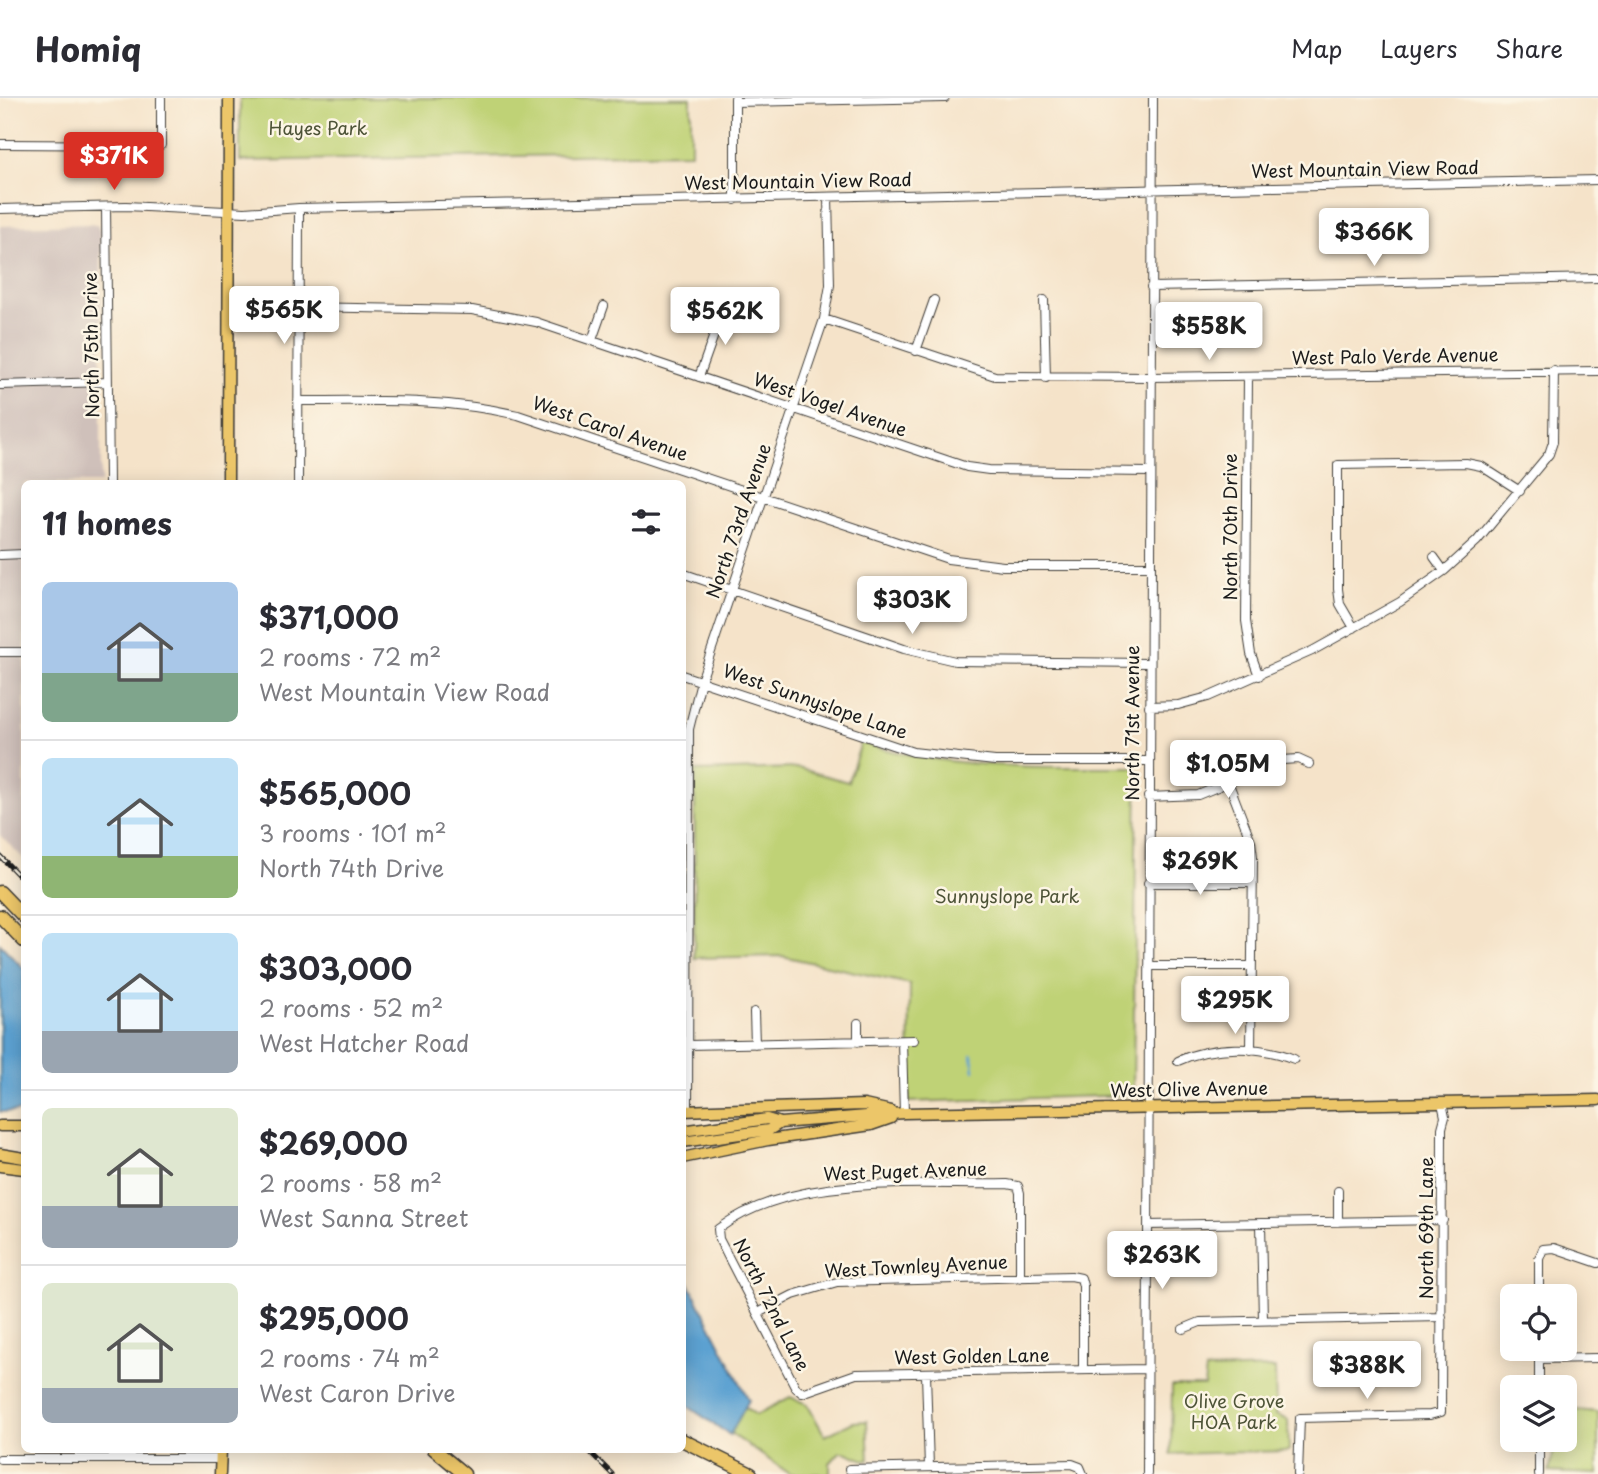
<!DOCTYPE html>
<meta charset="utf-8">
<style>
:root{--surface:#fff;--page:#f7f7f7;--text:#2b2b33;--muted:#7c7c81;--line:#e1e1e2;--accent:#d93025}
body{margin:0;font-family:"Playpen Sans",sans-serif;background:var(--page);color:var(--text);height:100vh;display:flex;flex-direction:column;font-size:26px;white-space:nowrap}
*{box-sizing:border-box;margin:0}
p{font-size:23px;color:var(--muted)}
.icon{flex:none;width:38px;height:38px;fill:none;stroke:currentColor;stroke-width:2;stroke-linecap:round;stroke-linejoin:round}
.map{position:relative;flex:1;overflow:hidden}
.details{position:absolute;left:21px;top:382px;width:665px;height:973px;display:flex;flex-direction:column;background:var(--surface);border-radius:10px;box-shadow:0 4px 18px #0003}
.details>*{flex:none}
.controls{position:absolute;left:1500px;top:1186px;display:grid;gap:14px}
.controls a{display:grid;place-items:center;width:77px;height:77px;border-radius:10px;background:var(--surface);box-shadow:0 4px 18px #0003;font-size:35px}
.price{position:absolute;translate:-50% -60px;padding:0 16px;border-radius:7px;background:#fff;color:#222;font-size:23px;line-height:46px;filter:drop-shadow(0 2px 4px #0008)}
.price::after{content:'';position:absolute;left:50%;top:42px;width:21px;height:16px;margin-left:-10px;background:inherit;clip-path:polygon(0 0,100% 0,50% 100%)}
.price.selected{background:var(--accent);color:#fff}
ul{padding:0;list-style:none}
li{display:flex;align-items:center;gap:21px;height:175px;padding:0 21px}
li+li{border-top:2px solid var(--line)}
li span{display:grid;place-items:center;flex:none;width:196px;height:140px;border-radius:10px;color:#555}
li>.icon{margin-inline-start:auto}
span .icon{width:84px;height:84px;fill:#fffc;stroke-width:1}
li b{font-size:30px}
h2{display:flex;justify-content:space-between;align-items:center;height:84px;padding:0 21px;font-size:30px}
header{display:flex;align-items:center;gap:42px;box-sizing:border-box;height:98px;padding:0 35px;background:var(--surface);border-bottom:2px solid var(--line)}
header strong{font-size:33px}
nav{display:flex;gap:38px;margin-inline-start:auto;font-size:24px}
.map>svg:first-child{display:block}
.industrial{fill:#cfc0ba}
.green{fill:#bfd276;stroke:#6e7749;stroke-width:2}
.water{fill:#5ca1d1;stroke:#3c5e76;stroke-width:2}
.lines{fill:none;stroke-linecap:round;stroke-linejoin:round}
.stream{stroke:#5ca1d1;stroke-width:2.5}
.minor-casing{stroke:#3d3a36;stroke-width:10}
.major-casing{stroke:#3d3a36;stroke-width:13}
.highway-casing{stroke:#3d3a36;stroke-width:15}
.minor{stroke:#fff;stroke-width:8}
.major{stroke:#ecc669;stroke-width:10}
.highway{stroke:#ecc669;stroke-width:12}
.rail-casing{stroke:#1c1c1c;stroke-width:5}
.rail{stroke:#fcf5e5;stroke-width:2.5;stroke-dasharray:8;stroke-linecap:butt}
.labels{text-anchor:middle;stroke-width:5;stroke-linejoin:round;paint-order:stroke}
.park-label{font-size:18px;fill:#4d5337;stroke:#fcf5e5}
.street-label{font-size:18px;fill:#1c1c1c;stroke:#fcf5e5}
</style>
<header>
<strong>Homiq</strong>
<nav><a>Map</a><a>Layers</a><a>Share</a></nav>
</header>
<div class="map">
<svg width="1598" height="1376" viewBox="0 0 1598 1376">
<rect width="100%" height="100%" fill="#fcf5e5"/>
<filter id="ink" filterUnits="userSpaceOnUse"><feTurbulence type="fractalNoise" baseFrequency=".0143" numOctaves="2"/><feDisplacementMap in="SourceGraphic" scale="14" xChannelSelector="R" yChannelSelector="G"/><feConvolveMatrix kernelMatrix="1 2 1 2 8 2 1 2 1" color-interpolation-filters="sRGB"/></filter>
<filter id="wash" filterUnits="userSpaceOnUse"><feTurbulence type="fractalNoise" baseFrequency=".00686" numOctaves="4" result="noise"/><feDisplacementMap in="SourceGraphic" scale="28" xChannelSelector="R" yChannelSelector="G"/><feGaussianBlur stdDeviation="1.57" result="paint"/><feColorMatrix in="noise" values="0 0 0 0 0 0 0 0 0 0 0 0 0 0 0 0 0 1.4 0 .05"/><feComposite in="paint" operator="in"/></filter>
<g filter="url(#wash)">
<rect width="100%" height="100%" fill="#f5e3c9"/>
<path class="industrial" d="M97,126L101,135V385H24V761L0,737V128Z"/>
<path class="green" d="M240,0H691V55L240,63Z
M861,645C952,672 1037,669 1132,669L1137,672L1133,997L909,1004L910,886L782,858L694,860L695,673L798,670L848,684Z
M1275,1270L1276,1317L1288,1322L1289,1353L1171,1356L1172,1288H1204L1206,1272Z
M790,1299L807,1306L825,1338L853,1324L867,1323L869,1362C858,1363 852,1353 840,1354L830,1365V1376H790L730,1335L745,1309L756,1317Z
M1565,1311L1598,1314V1376L1549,1374L1553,1356L1549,1342H1564Z"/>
<path class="water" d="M0,846L24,871V1013L0,1014Z
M683,1174L749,1302L730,1337L683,1305Z"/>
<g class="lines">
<path class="stream" d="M972,957L974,972"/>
</g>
</g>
<g filter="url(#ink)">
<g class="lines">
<g class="minor-casing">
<path id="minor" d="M735,4L945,0
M0,46L161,47V0
M735,102V0
M106,109L109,385
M0,111L126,108L245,114L299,110L1598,82
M1151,189L1598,180
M1044,202L1046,280
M298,209L472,212L536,224L967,369L989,372L1150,374
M824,221L995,278L1150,279L1598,273
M592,242L604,208
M916,253L934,202
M1248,278L1246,523L1251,556L1259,578
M699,279L724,209
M0,287L107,284
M298,303C372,303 445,300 518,317L948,461L1003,468H1150
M298,385L299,110
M0,457L24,456
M1434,459L1444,473
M682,475L904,551L955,563L1149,565
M1354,530L1340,506L1338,491V367L1466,365L1481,368L1520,393
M0,554H24
M682,577L913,654L995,663H1148
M1149,608L1178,607L1208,599L1312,553L1400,504L1444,473L1477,443L1549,356L1553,344L1554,272
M1229,686L1251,743L1253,759L1251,952
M1148,699L1198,697L1283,662L1298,661L1309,666
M1148,785H1252
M1149,868H1251
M754,914L755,946
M858,925V944
M902,943L904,1015
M688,947L914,942
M1178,963C1212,947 1260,947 1294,961
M688,1011L689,631L701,583L824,221L830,187L828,99
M1338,1093V1124
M1261,1125L1263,1222
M1148,1127L1443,1122
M1020,1180V1095L1018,1088L1007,1086C917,1088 794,1074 718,1131L719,1141L796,1290L802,1295L856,1276L1147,1271
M1539,1199V1161L1543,1151L1554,1150L1598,1165
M758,1215L793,1197L837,1184L1071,1178L1081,1180L1083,1188V1272
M1183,1231L1200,1224L1442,1219
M1539,1251V1290
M1539,1261L1598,1260
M926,1276L929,1369
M0,1361H221
M849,1371L1072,1366L1080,1369L1083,1376
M1147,1376L1153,0
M1298,1376L1300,1320L1430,1317L1441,1314L1442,1030L1445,1019L1442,1005
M1539,1376V1342"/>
</g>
<g class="major-casing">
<path id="major" d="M228,385L229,0
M682,1013L864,1007L891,1013
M0,1028H24
M682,1033L767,1021L780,1025L904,1015L1598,1002
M682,1044L769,1032L780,1025
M0,1056L24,1060
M682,1060L768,1042L871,1027L891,1020
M0,1068L24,1071
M220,1376L221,1351"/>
</g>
<g class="highway-casing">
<path id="highway" d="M0,794L24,819
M0,818L24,843
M682,1342L751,1376
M434,1351L464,1376"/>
</g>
<use href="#minor" class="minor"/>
<use href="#major" class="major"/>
<use href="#highway" class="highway"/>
<g class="rail-casing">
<path id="rail" d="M0,758L24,783
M587,1351L612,1376"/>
</g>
<use href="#rail" class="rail"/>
</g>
</g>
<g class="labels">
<g class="park-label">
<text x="318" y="37">Hayes Park</text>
<text x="1007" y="805">Sunnyslope Park</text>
<text x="1234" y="1310">Olive Grove<tspan x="1234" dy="21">HOA Park</tspan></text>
</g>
<g class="street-label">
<text transform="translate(1365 72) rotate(-1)" y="6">West Mountain View Road</text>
<text transform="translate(798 84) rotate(-1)" y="6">West Mountain View Road</text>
<text transform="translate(92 247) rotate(-91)" y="6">North 75th Drive</text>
<text transform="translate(1395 259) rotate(-1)" y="6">West Palo Verde Avenue</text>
<text transform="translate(830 307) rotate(19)" y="6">West Vogel Avenue</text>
<text transform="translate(610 331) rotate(19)" y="6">West Carol Avenue</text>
<text transform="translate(739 423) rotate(-71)" y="6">North 73rd Avenue</text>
<text transform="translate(1231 429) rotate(-90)" y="6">North 70th Drive</text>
<text transform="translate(815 604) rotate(19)" y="6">West Sunnyslope Lane</text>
<text transform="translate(1133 625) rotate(-90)" y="6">North 71st Avenue</text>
<text transform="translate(1189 992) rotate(-1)" y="6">West Olive Avenue</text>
<text transform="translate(905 1074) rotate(-2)" y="6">West Puget Avenue</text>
<text transform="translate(1427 1130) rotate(-90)" y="6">North 69th Lane</text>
<text transform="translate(916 1169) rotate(-3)" y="6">West Townley Avenue</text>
<text transform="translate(771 1207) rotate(63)" y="6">North 72nd Lane</text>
<text transform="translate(972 1259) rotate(-1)" y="6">West Golden Lane</text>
</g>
</g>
</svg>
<div class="controls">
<a><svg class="icon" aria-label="locate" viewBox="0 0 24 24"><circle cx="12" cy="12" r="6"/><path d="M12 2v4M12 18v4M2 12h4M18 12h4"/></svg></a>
<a><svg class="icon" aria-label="layers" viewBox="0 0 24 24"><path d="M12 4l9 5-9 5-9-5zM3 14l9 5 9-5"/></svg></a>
</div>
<b class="price selected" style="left:114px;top:94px">$371K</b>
<b class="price" style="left:1374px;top:170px">$366K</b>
<b class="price" style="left:284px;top:248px">$565K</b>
<b class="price" style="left:725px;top:249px">$562K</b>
<b class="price" style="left:1209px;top:264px">$558K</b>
<b class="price" style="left:912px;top:538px">$303K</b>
<b class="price" style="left:1228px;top:702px">$1.05M</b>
<b class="price" style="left:1200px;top:799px">$269K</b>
<b class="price" style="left:1235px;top:938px">$295K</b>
<b class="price" style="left:1162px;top:1193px">$263K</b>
<b class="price" style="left:1367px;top:1303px">$388K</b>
<section class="details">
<h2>11 homes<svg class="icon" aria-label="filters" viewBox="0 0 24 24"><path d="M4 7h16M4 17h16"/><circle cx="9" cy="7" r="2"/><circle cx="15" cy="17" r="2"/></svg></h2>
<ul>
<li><span style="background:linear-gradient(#a9c7e8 65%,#7fa58c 0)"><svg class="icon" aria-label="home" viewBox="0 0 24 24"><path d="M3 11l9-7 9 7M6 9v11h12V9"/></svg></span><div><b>$371,000</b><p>2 rooms · 72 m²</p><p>West Mountain View Road</p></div></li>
<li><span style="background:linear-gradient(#bfe0f5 70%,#8fb573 0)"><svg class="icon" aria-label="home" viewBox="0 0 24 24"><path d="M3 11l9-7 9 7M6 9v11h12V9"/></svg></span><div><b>$565,000</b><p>3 rooms · 101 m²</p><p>North 74th Drive</p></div></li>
<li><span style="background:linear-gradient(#bfe0f5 70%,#9aa5b1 0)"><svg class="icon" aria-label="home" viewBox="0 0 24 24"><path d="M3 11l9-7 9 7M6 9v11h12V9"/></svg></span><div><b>$303,000</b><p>2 rooms · 52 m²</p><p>West Hatcher Road</p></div></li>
<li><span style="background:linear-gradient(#dfe7d0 70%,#9aa5b1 0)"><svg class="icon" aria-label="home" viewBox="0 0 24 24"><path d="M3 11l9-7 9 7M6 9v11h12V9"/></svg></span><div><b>$269,000</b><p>2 rooms · 58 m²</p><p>West Sanna Street</p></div></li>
<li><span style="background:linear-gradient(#dfe7d0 75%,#9aa5b1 0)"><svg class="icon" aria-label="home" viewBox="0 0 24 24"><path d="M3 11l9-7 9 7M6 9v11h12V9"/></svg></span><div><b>$295,000</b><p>2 rooms · 74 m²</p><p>West Caron Drive</p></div></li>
</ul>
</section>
</div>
